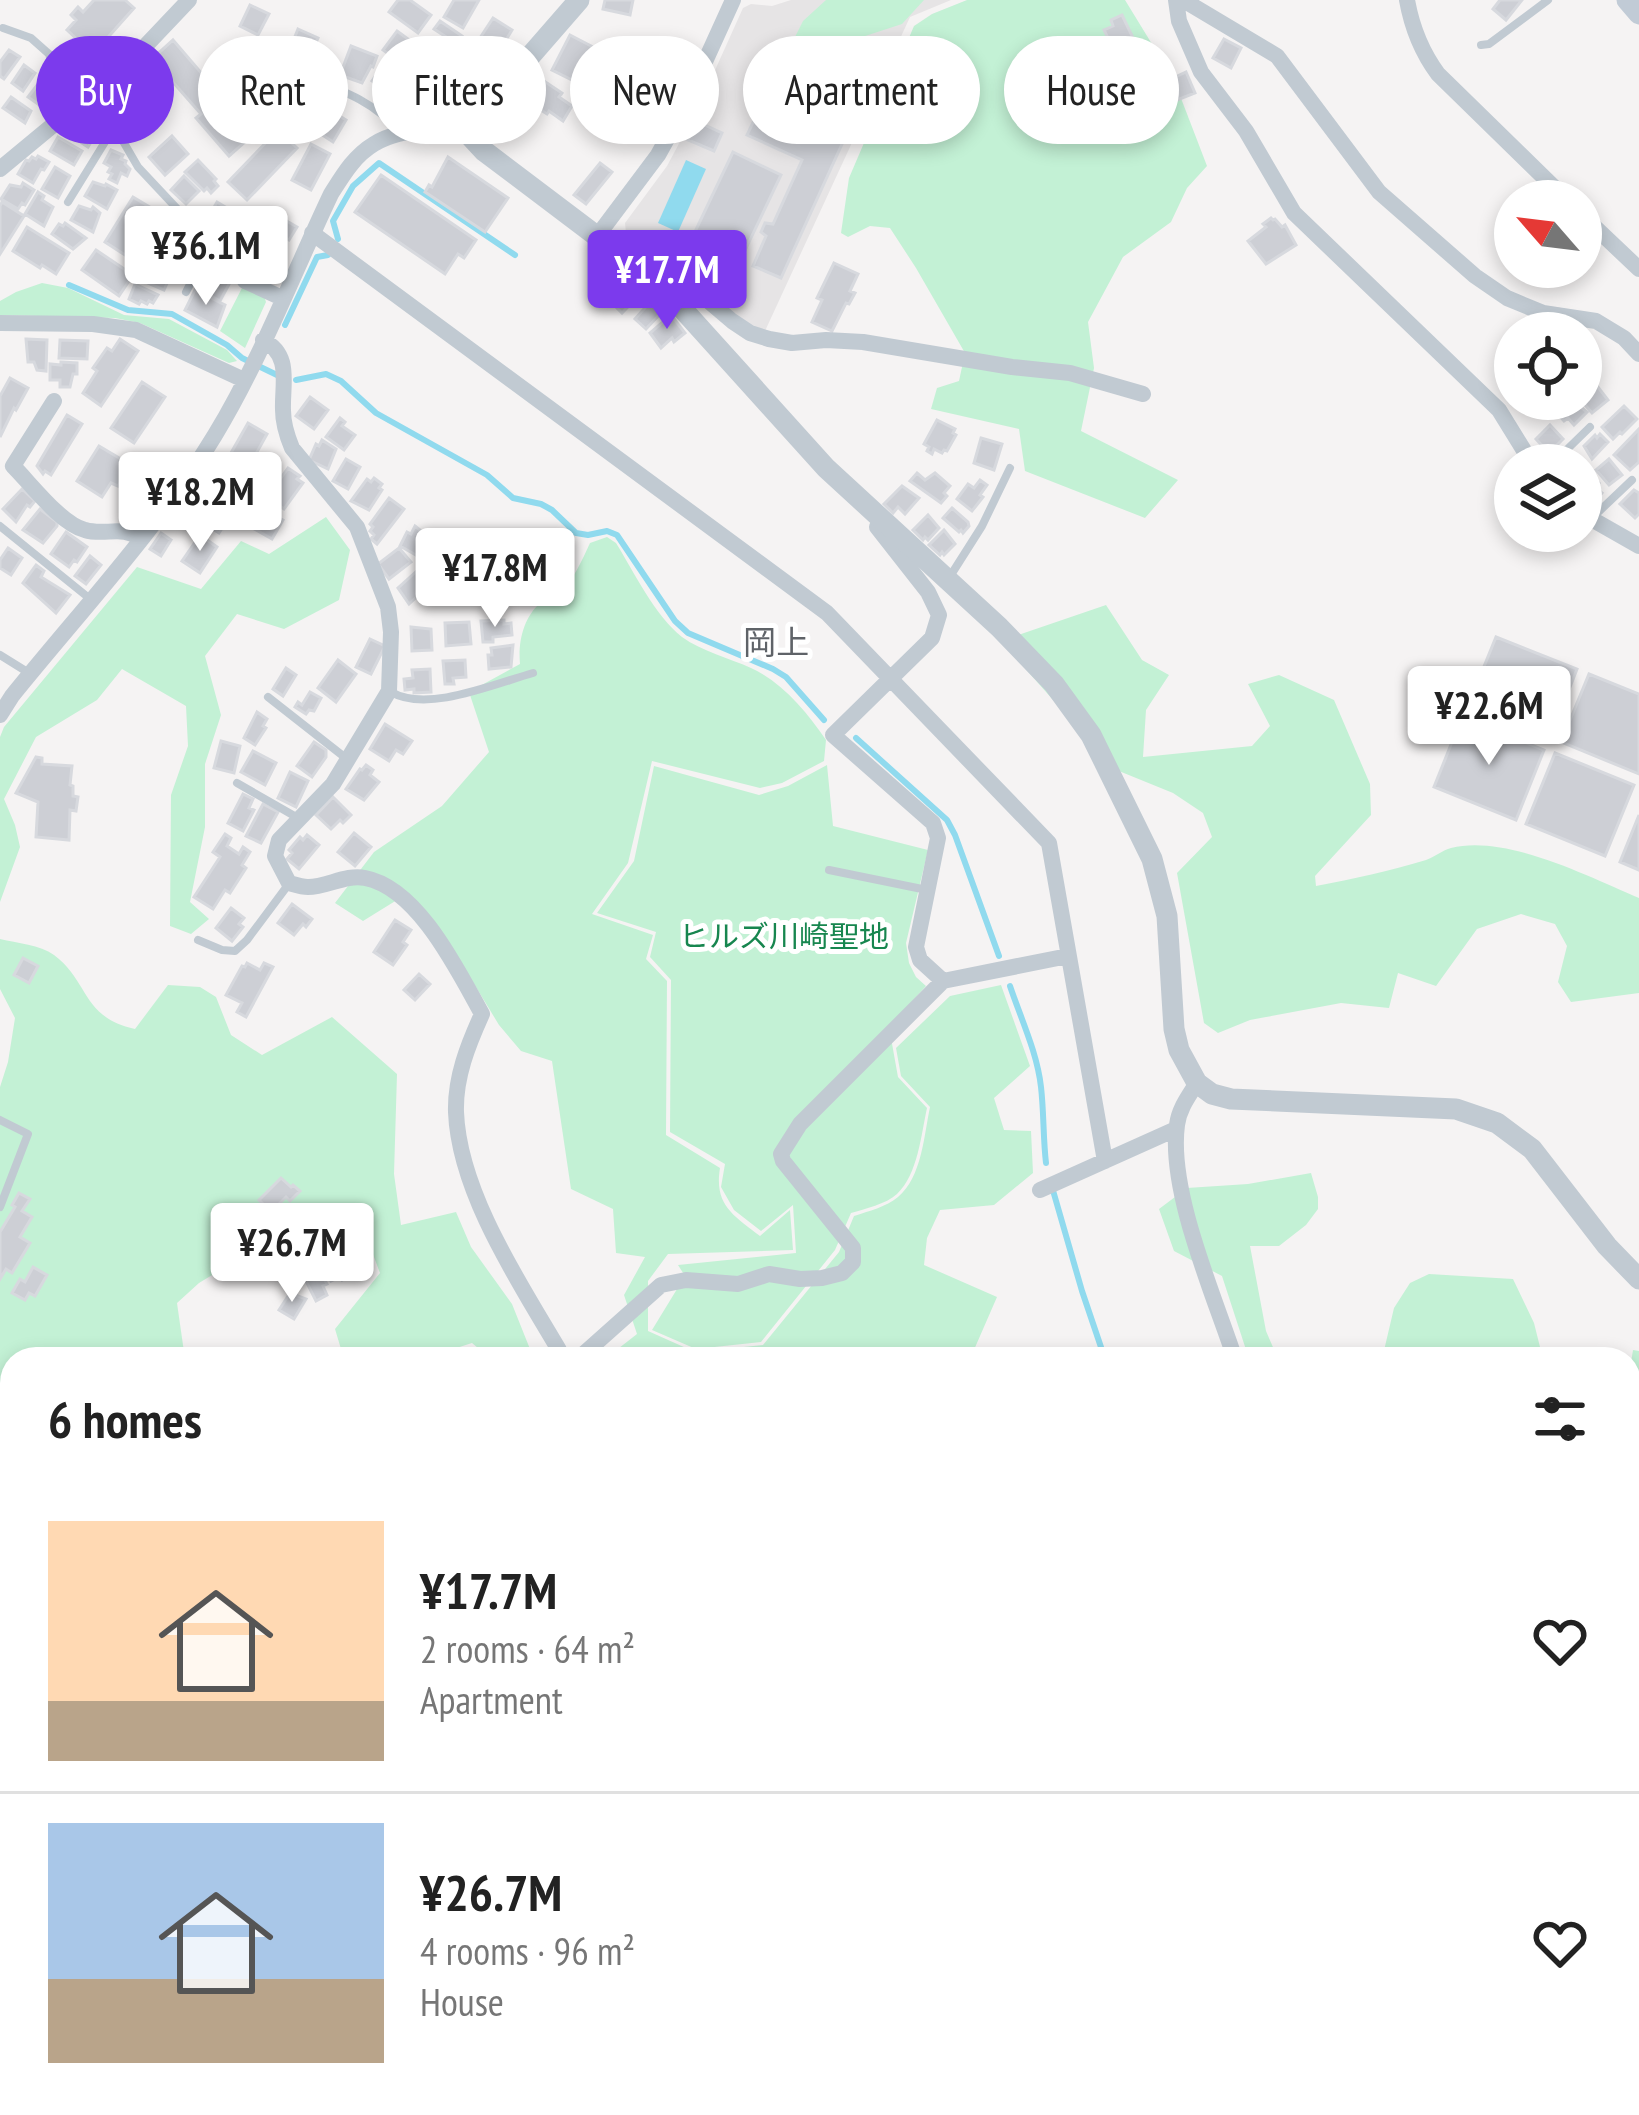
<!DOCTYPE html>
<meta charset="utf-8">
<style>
:root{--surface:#fff;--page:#f6f6f6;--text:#222;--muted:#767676;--line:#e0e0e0;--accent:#7c3aed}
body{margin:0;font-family:"PT Sans Narrow","Noto Sans JP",sans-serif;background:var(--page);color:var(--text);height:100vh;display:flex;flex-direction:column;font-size:45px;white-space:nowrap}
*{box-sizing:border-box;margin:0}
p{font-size:39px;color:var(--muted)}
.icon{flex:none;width:66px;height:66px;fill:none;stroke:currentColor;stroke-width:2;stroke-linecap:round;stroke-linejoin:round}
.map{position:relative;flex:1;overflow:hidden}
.sheet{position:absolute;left:0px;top:1347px;width:1641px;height:768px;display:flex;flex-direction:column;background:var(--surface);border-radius:36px 36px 0 0;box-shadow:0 6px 18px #0003}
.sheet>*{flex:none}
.banner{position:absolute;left:36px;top:36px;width:1569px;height:108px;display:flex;gap:24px}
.needle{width:78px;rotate:298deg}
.buttons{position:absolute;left:1494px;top:180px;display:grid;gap:24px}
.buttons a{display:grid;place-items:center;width:108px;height:108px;border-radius:50%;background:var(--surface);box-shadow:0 6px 18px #0003;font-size:60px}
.price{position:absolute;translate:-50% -102px;padding:0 27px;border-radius:12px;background:#fff;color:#222;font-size:39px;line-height:78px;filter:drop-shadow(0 3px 6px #0008)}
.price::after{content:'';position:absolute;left:50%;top:72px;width:36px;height:27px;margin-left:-18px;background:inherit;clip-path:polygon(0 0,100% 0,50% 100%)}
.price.current{background:var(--accent);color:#fff}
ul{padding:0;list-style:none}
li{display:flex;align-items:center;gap:36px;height:300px;padding:0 48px}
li+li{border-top:3px solid var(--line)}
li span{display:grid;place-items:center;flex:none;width:336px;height:240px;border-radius:0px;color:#555}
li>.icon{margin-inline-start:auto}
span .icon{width:144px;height:144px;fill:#fffc;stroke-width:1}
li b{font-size:51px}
h2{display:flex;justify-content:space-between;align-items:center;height:144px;padding:0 48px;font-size:51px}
.pill{padding:0 42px;border-radius:54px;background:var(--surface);box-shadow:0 6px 18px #0003;font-size:42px;line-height:108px}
.pill.current{background:var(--accent);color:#fff}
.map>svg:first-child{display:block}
.education{fill:#e6e4e5}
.green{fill:#c3f1d5}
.water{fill:#90daee}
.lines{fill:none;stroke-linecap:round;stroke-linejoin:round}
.stream{stroke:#90daee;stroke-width:6}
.building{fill:#cdcfd5;stroke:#d7d9de;stroke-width:3}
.service{stroke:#c1cad2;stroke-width:8}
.minor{stroke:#c1cad2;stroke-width:16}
.tertiary{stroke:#c1cad2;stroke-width:21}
.secondary{stroke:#c1cbd6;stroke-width:21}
.rail{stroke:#b5b8bd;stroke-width:6}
.labels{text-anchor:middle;stroke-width:10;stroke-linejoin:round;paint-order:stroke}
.park-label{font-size:30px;fill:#17864f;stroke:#fff}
.neighbourhood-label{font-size:33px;fill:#5f6368;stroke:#fff}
</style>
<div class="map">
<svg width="1639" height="2115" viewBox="0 0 1639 2115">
<rect width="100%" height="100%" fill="#f5f3f3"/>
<path class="education" d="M791,0H951L910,17L765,331L739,320L648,244L626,233L625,223L667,166L698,108L743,8L751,4L772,6Z"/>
<path class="green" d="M826,0H924L902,24L810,54L791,45L803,21Z
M967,0H1125L1174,80L1207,166L1187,188L1171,222L1123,257L1088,322L1094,368L1081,431L1178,480L1145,518L1025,471L1019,429L931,409L937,388L959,381L965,353L916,268L890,228L870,226L848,237L841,233L849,178L914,26L932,14Z
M42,283L68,288L124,315L169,319L227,350L237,361L229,363L140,323L115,318L0,315V301L16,292Z
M243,286L264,296L266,302L245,348L220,331Z
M326,517L350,550L339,600L284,629L237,614L205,656L221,715L205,764V827L190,902L209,919L191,934L170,926L171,795L188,746L186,706L122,669L97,700L36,737L4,799L15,825L20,847L0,902V737L4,727L137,567L201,589L241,541L269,554Z
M607,537L616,543C634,572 655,616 682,637C701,651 729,658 751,668C782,682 807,712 826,740L824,761L782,783L760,788L652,761L628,863L592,914L653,935L646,959L667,981L666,1135L720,1168C714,1205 733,1215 760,1236L790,1210L793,1250L668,1254L648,1281V1331L695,1352L763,1345L839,1252L854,1216C869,1211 886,1207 898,1197C922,1177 924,1135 930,1107L901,1076L896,1048L950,996L1001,985L1030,1066L994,1098L1004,1130L1031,1131L1033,1173L994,1205L940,1210L927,1238L924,1265L997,1297L970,1359H605L637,1334L624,1295L645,1257L616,1253L613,1209L571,1189L552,1061L521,1051L499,1025L462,964L405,895L363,921L335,903L374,852L442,806L489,752L469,692L520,664C518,642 523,618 541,602C546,598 554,597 559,593C574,580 582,560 590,543Z
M1106,605L1142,660L1169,675L1146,710L1143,757L1252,746L1270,726L1248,684L1279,675L1334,700L1370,784L1371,815L1315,876L1316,886C1354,879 1389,871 1426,860C1434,857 1443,850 1451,848C1506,834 1589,877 1639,898V993L1571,1002L1558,982L1567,946L1555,924L1521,914L1477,929L1436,986L1398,973L1389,1008L1341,1003L1250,1020L1218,1033L1204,1023L1177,873L1212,837L1203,813L1173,793L1114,769L1001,641Z
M827,765L833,826L928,850L906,943L909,963L916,977L926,986L889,1027L898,1077L927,1108C921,1135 918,1174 897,1194C886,1204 865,1209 851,1213L835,1250L761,1342L696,1349L652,1330L685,1276L678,1265L796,1253L793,1205L761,1231L734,1210L721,1187L725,1164L670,1132L671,980L650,957L656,932L597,913L634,861L654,766L759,795L788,786Z
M0,939C17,943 40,945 54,955C90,982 81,1017 135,1029L168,985L200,987L216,997L231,1035L262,1055L332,1017L397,1074L394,1174L401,1225L456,1212L471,1247L512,1304L532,1354L530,1359H491L472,1343L422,1359H344L335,1329L380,1273L365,1233L304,1254L258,1256L227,1266L199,1283L177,1303L185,1359H12V1393L0,1392V1087L8,1062L15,1018L0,989Z
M1311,1173L1318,1197V1209L1306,1225L1279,1246H1250L1266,1331L1278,1359H1249L1222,1276L1174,1251L1159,1209L1187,1188L1248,1184Z
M1429,1274L1513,1279L1534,1323L1543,1359H1382L1394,1308L1410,1283Z
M1633,1350L1639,1351V1560L1629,1558V1375Z
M1629,2069L1632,2115H1209L1214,2103H1629Z"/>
<path class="water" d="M686,160L706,169L678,232L658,223Z"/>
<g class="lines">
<path class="stream" d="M338,239L333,221L353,186L379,163L515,255
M69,285L128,310L172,314L227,345L242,358L277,375
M285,325L317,257L328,255
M296,380L326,374L341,381L376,413L487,475L513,498L541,504L552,510L576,533L588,535L607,531L617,535L675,621L688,633L773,669L786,677L824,720
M856,738L947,820L955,835L999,956
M1010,986C1021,1019 1037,1052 1041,1087C1044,1113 1043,1138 1046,1163
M1052,1187L1082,1291L1105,1359
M1629,1932L1639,1936"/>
</g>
<path class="building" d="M94,0H125L134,8L93,54L67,30L76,20L71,15L78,7L83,12Z
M398,0H410L431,15L418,33L389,12Z
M454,0H479L463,28L444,17Z
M605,0H633L630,15L603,9Z
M1500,0H1522L1506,20L1493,9Z
M250,5L269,14L258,35L240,26Z
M1122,15L1136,44L1120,52L1118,48L1114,50L1104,30L1113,26L1111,20Z
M493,18L512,30L498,53L478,41Z
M440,21L462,36L457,44L434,29Z
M298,29L318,38L307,63L288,54Z
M397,31L419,47L405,66L383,50Z
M570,35L595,48L589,58L585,56L572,80L552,70Z
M1224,39L1241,48L1231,68L1213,58Z
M173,40L209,82L219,74L224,79L215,87L255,133L229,156L196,118L201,114L157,64L155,65L151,60Z
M468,42L488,53L482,64L462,53Z
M351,46L377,56L373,67L371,66L362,83L340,75Z
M9,50L20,57L4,79L0,76V62Z
M626,55L657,74L650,85L646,83L625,114L599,97Z
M386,61L412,79L406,88L403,85L395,97L372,81Z
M256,63L346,120L333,142L244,84Z
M24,65L35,73L23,91L12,83Z
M1186,72L1195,93L1177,100L1169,80Z
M837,73L868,87L781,278L753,266L766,236L761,232L765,223L773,224L802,160L747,135L758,112L751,109L766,76L824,103Z
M538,77L562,93L559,97L572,106L563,121L549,111L547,114L518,95L524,85L530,89Z
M135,78L156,102L125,129L103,105Z
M41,80L52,92L42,107L28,97Z
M11,97L31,111L25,123L3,108Z
M652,108L666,116L656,134L642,126Z
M82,118L86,120L88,118L101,125L88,147L76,139L82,129L78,127Z
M696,121L722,133L714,151L688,140Z
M278,130L297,148L247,200L228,182Z
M172,136L188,154L165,175L149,157Z
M58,137L82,151L74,165L50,151Z
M311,144L330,154L311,190L292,180Z
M111,150L123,155L121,159L126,161L125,164L130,169L127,176L121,173L117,183L109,179L112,174L108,172L111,167L104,163Z
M733,152L781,175L739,263L691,240Z
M38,156L49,162L44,170L41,169L33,183L18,174L26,160L29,161L32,157L36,159Z
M448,157L508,198L485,232L425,192L429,185L432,187Z
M198,160L216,179L214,181L218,186L211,193L207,188L204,191L185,172Z
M600,163L612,172L586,204L574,195Z
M55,167L70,176L58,198L42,189Z
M381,175L476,240L464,258L458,254L445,274L355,212Z
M184,176L199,191L186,204L171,190Z
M93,182L105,186L106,184L117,190L107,209L85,196Z
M23,183L34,190L25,205L22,203L18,209L1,199L10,185L21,187Z
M38,192L44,196L42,200L53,207L44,226L25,214Z
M133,197L158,212L141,240L136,237L125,255L105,242Z
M2,202L24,216L0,254V206Z
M217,202L227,208L223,215L228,218L220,231L205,223Z
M79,206L91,210L93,207L100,213L93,232L71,220Z
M266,209L297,227L289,240L258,222Z
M1271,218L1273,220L1275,219L1282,227L1285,225L1296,245L1266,264L1248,241L1266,227L1263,224Z
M65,223L86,238L73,249L52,234L59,224L63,226Z
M27,227L69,253L56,274L42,265L40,268L13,251Z
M179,232L194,241L186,253L183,251L181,255L168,247Z
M96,250L133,275L119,296L82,270Z
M162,252L181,263L175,275L155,263Z
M211,262L234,275L220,301L197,288Z
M834,263L858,274L850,291L855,293L849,304L846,303L832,331L812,322L822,300L817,298Z
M152,269L168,281L164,290L143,281L146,273L150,275Z
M630,281L642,292L622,313L611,302Z
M135,284L158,295L153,303L149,301L147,304L141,301L139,304L129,299Z
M195,290L225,305L217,327L185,310Z
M653,299L661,307L659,310L662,312L646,329L635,319Z
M671,315L685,333L674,342L672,338L661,348L650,333Z
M26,339L47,340L46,371L37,370L34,362H28Z
M120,339L138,351L101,406L83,393L97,371L93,368L107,348L112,351Z
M60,340L88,341L87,359L59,358Z
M61,362L77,363V374H73L70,387H60V380H50V364L61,365Z
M10,378L28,388L16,410L14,408L0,437V396Z
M142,382L165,397L134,443L111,428Z
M1594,382L1608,400L1592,413L1580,399L1581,393Z
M310,397L328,410L314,429L296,416Z
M1571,399L1587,412L1574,425L1568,418L1564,421L1557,413Z
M1624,406L1637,419L1622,434L1620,432L1613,439L1602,427Z
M67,415L82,424L51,475L45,471L43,474L37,466Z
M340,418L345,422L342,426L355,435L344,450L326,437Z
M937,420L955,429L953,433L956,435L947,451L944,450L942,453L934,449L932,454L927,451L929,447L924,444Z
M248,423L267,434L257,452L260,454L242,487L219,474Z
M1550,425L1563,439L1549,453L1536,439Z
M1639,429V462L1630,470L1614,455Z
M1600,434L1608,442L1592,459L1584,446L1595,435L1597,438Z
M981,438L1002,444L994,470L974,463Z
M322,440L336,449L328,469L309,460L316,444L319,446Z
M99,446L131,465L118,486L111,483L102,497L77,481Z
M346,459L360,467L348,489L333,481Z
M1609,459L1622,475L1609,485L1596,470Z
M268,460L278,465L264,490L255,485Z
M157,463L173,468L153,501L149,499L141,513L127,505L129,500L123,497L137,473L142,476L148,465L154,468Z
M288,468L300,476L297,479L303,483L284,509L267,497Z
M917,473L925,480L935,473L950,486L944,493L947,496L941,503L910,481Z
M1590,475L1599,483L1595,487L1602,493L1591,506L1581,498V486Z
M374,478L382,484L379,488L382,490L369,510L351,501L367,479L371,482Z
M980,480L987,485L980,495L983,497L972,511L957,499L968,484L974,488Z
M220,485L241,499L219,533L197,519Z
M902,486L919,498L905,514L898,507L893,513L884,504Z
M22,489L35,501L30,507L27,505L16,522L3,509Z
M1634,490L1639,493V514L1635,518L1620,504Z
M389,498L404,509L377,544L371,539L374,535L370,531L373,527L370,524Z
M260,507L283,520L272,539L249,526Z
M952,508L968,522L969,526L963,533L961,530L959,532L943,518Z
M40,509L57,522V526L43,543L23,530Z
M928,515L939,528L928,540L925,537L923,540L913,530Z
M415,526L431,539L423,559L400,546L407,532L411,534Z
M944,530L955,544L944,555L942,552L940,555L929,545Z
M66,532L87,547L77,562L74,560L69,567L51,554Z
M161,533L171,540L161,556L150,549Z
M200,535L217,547L200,573L182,561Z
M8,548L22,558L11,575L0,568V560Z
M399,548L411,562L389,579L378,564Z
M90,556L101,565L86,584L75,576Z
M36,565L44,571L41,577L70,595L56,613L23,583Z
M419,569L428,579L422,585L425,589L409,604L398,588Z
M504,620V624L511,623L512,635L493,637V642H483L481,621Z
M469,622L471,644L446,646L445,623Z
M411,627L431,629L432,650L412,651Z
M1496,637L1577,669L1550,738L1468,706Z
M370,639L385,646L371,674L356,667Z
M513,645L511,667L489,669L488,655H492L491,648Z
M338,660L356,674L336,702L318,688Z
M465,660L466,677L453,678L454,684H445L443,661Z
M286,668L296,675L283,696L273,689Z
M430,669L431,692L414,693V689L405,690L404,679L413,678L412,670Z
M1589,674L1639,694V774L1561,742Z
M310,692L321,698L314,711L309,710L306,714L295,707L298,702L302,705Z
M257,712L267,719L263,726L266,728L255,745L244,738Z
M1462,717L1544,750L1516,820L1434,787Z
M385,724L412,741L403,754L396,750L389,761L370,749Z
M221,741L240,746L234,773L214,768Z
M314,742L326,750V757L312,777L297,766Z
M253,751L276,763L265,785L241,772Z
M1555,753L1634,785L1605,856L1526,824Z
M36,757L42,758V764L72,766L70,785L73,786V796L78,797L76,811L70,810L69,840L36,837L38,802L16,793Z
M366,765L373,770L370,775L379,782L364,800L346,789L360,769L362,770Z
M290,772L308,781L296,807L278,798Z
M243,794L253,799L249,808L254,810L243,831L228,823Z
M333,797L351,815L343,823L340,820L331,829L316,815Z
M263,804L278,812L261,843L246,836Z
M1639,815V870L1620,862Z
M354,833L371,847L355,866L338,852Z
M225,834L231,838L227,846L239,854L243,847L250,852L242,865L246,868L230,893L225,890L213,909L194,897L220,857L213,852Z
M307,835L319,845L299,869L287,859L292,853L289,850L300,837L303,840Z
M292,904L312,919L306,927L303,924L294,935L278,923Z
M231,908L244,918L239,924L243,927L232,941L216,928Z
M395,920L411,930L403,942L407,945L393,965L374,952Z
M23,958L38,966L29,983L14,975Z
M247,963L260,970L264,963L273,967L246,1017L237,1012L242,1003L226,995L242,966L245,967Z
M419,974L430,984L415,1000L404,990Z
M281,1178L291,1187L293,1185L300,1191L290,1201L286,1197L267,1216L260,1209L264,1205L259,1200Z
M19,1193L30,1199L22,1211L32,1217L20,1237L30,1243L12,1273L6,1269L0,1279V1232L15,1207L12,1205Z
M359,1239L371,1267L342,1280L340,1277L331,1281L320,1257Z
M315,1262L327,1284L323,1286L327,1295L316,1301L300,1269Z
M33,1267L47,1275L35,1296L29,1293L25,1300L12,1293L20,1279L25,1282Z
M290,1293L306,1299L294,1319L279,1310Z
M12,1452V1471L0,1477V1458Z
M7,1681L12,1687V1705L6,1710L0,1703V1687Z
M12,1929V1952L0,1961V1938Z
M12,1971V2000L2,2009L0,1982Z
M85,2103H237L244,2115H173L169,2110L163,2115H76L73,2111Z
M353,2103H376L377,2115H354Z
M407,2103H435L434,2115H406Z
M436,2103H457L456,2112L435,2115Z"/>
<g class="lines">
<path class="service" d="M3,28L31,38L49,54L58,86L66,94L85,99L120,136L138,167L183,215
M1481,45L1489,44L1548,0
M309,78C344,91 377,103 400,133
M324,83L330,66
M410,132L408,119L411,110L446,56
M68,202L113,129
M186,292L211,244
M1551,465L1590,427
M1592,518L1632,480
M0,526L89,598
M949,578L982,526L1010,468
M0,655L29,673
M391,692C427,713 494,684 533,673
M268,697L347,759
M237,783L298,818
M829,870L927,890
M198,940L222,950L235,951L247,940L288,885
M0,1120L28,1134L0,1207
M0,1418L12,1433
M0,1925L12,1915
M392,2115V2103
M574,2115L575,2103
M838,2115L899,2103V2115"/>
<path class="minor" d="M1176,0L1179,21L1201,72L1246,131L1294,213L1499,410L1533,465
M1183,0L1277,56L1379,192L1475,276L1507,298L1543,313L1596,321L1624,338L1639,354
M1407,0C1412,28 1421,51 1438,74L1568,201
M0,169L134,58L189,0
M1581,214L1639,269
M184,216L203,238L226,254L245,281L282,298
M312,233L827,613L1049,843L1105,1161
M598,235L658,155L683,110L733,0
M629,258C637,251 642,249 652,253L732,321L750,333L769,339L792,343L826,340L863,342L1012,367L1070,373L1143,394
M0,323L93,324L136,330L244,380
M263,340C292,355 282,383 283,410C283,423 287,436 292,448L357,527L388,607L391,632L389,691L333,784L279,840L275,856L289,883C296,885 302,887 308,887C327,887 346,874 365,878C418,888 458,971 482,1014C468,1045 455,1077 456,1112C459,1192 519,1282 559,1350L558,1359
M54,401L13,466C31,484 61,524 85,530C104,536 123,525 140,538
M1581,513L1639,546
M883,520L877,527L928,592L939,615L932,638L833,735L933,823L938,838L916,947L920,960L943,981L1068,956
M0,715L12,696C79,613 160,526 215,435C260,361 294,272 331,194C343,175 354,156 374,144C414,120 446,143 486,102
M1197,1083C1188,1097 1179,1109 1177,1125C1168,1191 1214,1295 1235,1359
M1040,1190L1176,1129
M578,1359L661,1285L686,1280L738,1284L769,1274L800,1279L822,1278L842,1273L853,1262V1248L783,1161L781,1154L800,1124L943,981
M0,1536L12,1543
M0,1650L12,1667
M0,1808L12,1799
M0,1818L12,1835
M1629,1913L1639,1919
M256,2103L264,2115
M759,2103L769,2115
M697,2115L749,2103
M1177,2115L1180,2103"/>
<path class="tertiary" d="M486,102L512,77L579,0
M459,124L484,151L660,284L826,468L999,627L1054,684L1091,735L1152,859L1167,916L1174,1029L1179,1050L1197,1083L1212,1094L1231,1099L1456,1109L1497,1123L1532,1149L1607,1246L1639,1279"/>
<path class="secondary" d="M1627,0L1639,14"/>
<path class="rail" d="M0,2069L12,2086
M37,2103L46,2115"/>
</g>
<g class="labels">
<g class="park-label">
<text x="784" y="947">ヒルズ川崎聖地</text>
</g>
<g class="neighbourhood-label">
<text x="776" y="654">岡上</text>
</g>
</g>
</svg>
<div class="buttons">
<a><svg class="needle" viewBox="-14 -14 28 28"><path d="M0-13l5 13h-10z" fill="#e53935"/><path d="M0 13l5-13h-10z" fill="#767676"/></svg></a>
<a><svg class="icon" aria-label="locate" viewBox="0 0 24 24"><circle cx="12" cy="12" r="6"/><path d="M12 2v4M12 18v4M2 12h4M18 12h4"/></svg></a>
<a><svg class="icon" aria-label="layers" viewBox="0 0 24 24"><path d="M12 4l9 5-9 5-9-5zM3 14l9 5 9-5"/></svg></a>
</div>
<b class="price" style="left:206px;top:308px">¥36.1M</b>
<b class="price current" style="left:667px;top:332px">¥17.7M</b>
<b class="price" style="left:200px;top:554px">¥18.2M</b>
<b class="price" style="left:495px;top:630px">¥17.8M</b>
<b class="price" style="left:1489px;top:768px">¥22.6M</b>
<b class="price" style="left:292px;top:1305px">¥26.7M</b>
<div class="banner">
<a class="pill current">Buy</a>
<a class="pill">Rent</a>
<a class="pill">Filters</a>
<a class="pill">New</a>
<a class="pill">Apartment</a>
<a class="pill">House</a>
</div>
<section class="sheet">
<h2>6 homes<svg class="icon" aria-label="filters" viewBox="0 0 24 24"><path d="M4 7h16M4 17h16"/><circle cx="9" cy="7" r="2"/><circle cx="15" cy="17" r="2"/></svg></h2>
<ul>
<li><span style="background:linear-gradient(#ffd9b3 75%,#b9a48a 0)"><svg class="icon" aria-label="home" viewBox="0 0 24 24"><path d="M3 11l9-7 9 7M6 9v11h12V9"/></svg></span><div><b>¥17.7M</b><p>2 rooms · 64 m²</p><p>Apartment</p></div><svg class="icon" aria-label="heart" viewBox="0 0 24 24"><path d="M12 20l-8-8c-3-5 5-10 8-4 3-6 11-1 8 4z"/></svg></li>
<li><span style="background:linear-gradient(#a9c7e8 65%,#b9a48a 0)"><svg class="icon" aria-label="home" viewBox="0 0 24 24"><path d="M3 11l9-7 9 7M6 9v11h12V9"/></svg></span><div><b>¥26.7M</b><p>4 rooms · 96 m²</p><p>House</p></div><svg class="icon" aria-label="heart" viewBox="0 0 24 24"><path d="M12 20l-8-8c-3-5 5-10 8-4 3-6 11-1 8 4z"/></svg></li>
</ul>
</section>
</div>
